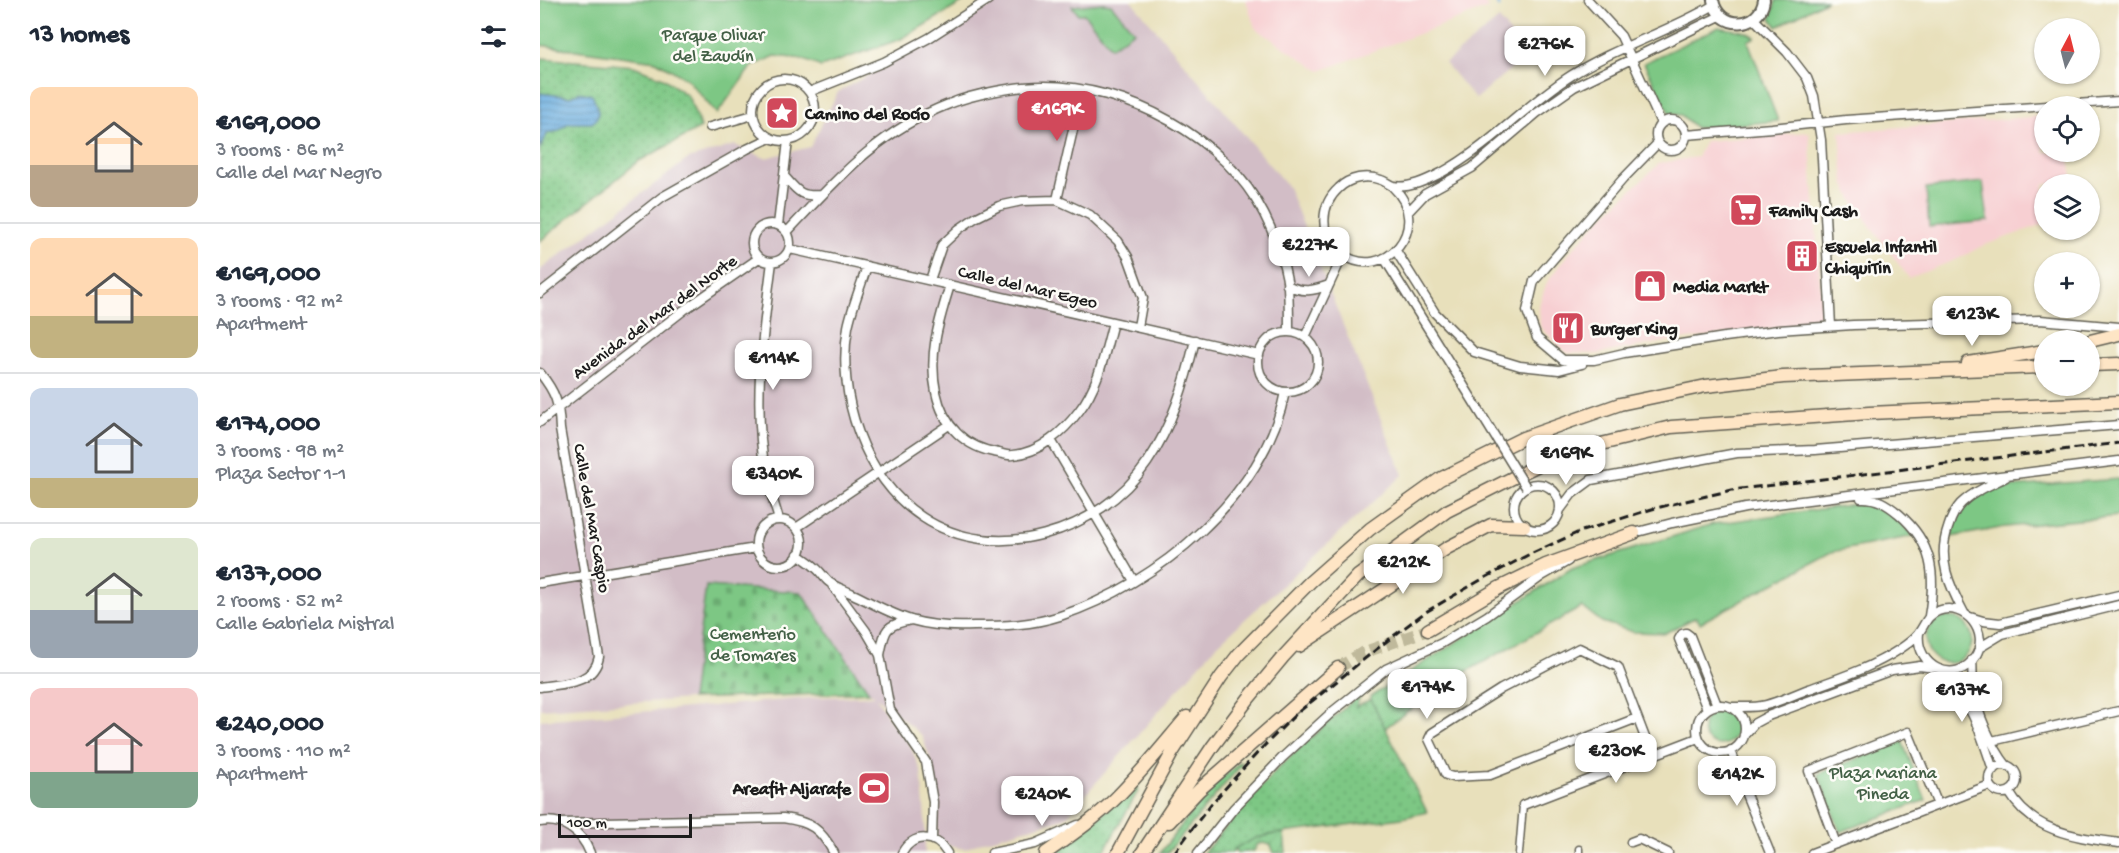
<!DOCTYPE html>
<meta charset="utf-8">
<style>
:root{--surface:#fff;--page:#f2f2f3;--text:#1f2937;--muted:#747a83;--line:#e0e1e3;--accent:#d1495b}
body{margin:0;font-family:"Gochi Hand",sans-serif;background:var(--page);color:var(--text);height:100vh;display:flex;flex-direction:column;font-size:22px;white-space:nowrap}
*{box-sizing:border-box;margin:0}
p{font-size:20px;color:var(--muted)}
.icon{flex:none;width:33px;height:33px;fill:none;stroke:currentColor;stroke-width:2;stroke-linecap:round;stroke-linejoin:round}
.map{position:relative;flex:1;overflow:hidden}
.details{display:flex;flex-direction:column;background:var(--surface);width:540px}
.details>*{flex:none}
.needle{width:39px;rotate:7deg}
.tools{position:absolute;left:1494px;top:18px;display:grid;gap:12px}
.tools a{display:grid;place-items:center;width:66px;height:66px;border-radius:50%;background:var(--surface);box-shadow:0 2px 4px #0004;font-size:30px}
.scale{position:absolute;left:18px;bottom:15px;width:134px;box-sizing:border-box;padding-left:6px;border:3px solid #1c1c1c;border-top:0;font-size:16px;line-height:21px;white-space:nowrap;color:#1c1c1c;-webkit-text-stroke:4px #fdfcf7;paint-order:stroke}
.price{position:absolute;translate:-50% -51px;padding:0 14px;border-radius:12px;background:#fff;color:#222;font-size:20px;line-height:39px;filter:drop-shadow(0 2px 3px #0008)}
.price::after{content:'';position:absolute;left:50%;top:36px;width:18px;height:14px;margin-left:-9px;background:inherit;clip-path:polygon(0 0,100% 0,50% 100%)}
.price.selected{background:var(--accent);color:#fff}
ul{padding:0;list-style:none}
li{display:flex;align-items:center;gap:18px;height:150px;padding:0 30px}
li+li{border-top:2px solid var(--line)}
li span{display:grid;place-items:center;flex:none;width:168px;height:120px;border-radius:12px;color:#555}
li>.icon{margin-inline-start:auto}
span .icon{width:72px;height:72px;fill:#fffc;stroke-width:1}
li b{font-size:26px}
h2{display:flex;justify-content:space-between;align-items:center;height:72px;padding:0 30px;font-size:26px}
main{display:flex;flex:1;min-height:0}
.map>svg:first-child{display:block}
.built{fill:#f7cfd2}
.industrial{fill:#d2bdc6}
.grass{fill:url(#grass-dots);stroke:#4c7250;stroke-width:1.5}
.cemetery{fill:url(#cemetery-stones);stroke:#4c7250;stroke-width:1.5}
.park{fill:#7dc784;stroke:#4c7250;stroke-width:1.5}
.garden{fill:url(#garden-furrows);stroke:#4c7250;stroke-width:1.5}
.water{fill:url(#water-rules);stroke:#43647e;stroke-width:1.5}
.lines{fill:none;stroke-linecap:round;stroke-linejoin:round}
.stream{stroke:#6aaddf;stroke-width:3}
.secondary-tunnel{stroke:#bfb99b;stroke-width:12;stroke-dasharray:12 6;stroke-linecap:butt}
.pedestrian-casing{stroke:#636154;stroke-width:9}
.minor-casing{stroke:#636154;stroke-width:11}
.tertiary-casing{stroke:#636154;stroke-width:14}
.secondary-casing{stroke:#636154;stroke-width:15}
.pedestrian{stroke:#fff;stroke-width:6}
.minor{stroke:#fff;stroke-width:8}
.tertiary{stroke:#fff;stroke-width:10}
.secondary{stroke:#fee5c5;stroke-width:12}
.rail{stroke:#1c1c1c;stroke-width:3;stroke-dasharray:9 4.5;stroke-linecap:butt}
.minor-bridge-casing{stroke:#636154;stroke-width:11;stroke-linecap:butt}
.minor-bridge{stroke:#fff;stroke-width:8}
.labels{text-anchor:middle;stroke-width:5;stroke-linejoin:round;paint-order:stroke}
.park-label{font-size:18px;fill:#436046;stroke:#fdfcf7}
.poi-label{font-size:18px;font-weight:bold;fill:#1c1c1c;stroke:#fdfcf7;text-anchor:start}
.street-label{font-size:18px;fill:#1c1c1c;stroke:#fdfcf7}
</style>
<main>
<section class="details">
<h2>13 homes<svg class="icon" aria-label="filters" viewBox="0 0 24 24"><path d="M4 7h16M4 17h16"/><circle cx="9" cy="7" r="2"/><circle cx="15" cy="17" r="2"/></svg></h2>
<ul>
<li><span style="background:linear-gradient(#ffd9b3 65%,#b9a48a 0)"><svg class="icon" aria-label="home" viewBox="0 0 24 24"><path d="M3 11l9-7 9 7M6 9v11h12V9"/></svg></span><div><b>€169,000</b><p>3 rooms · 86 m²</p><p>Calle del Mar Negro</p></div></li>
<li><span style="background:linear-gradient(#ffd9b3 65%,#c2b280 0)"><svg class="icon" aria-label="home" viewBox="0 0 24 24"><path d="M3 11l9-7 9 7M6 9v11h12V9"/></svg></span><div><b>€169,000</b><p>3 rooms · 92 m²</p><p>Apartment</p></div></li>
<li><span style="background:linear-gradient(#c9d6e8 75%,#c2b280 0)"><svg class="icon" aria-label="home" viewBox="0 0 24 24"><path d="M3 11l9-7 9 7M6 9v11h12V9"/></svg></span><div><b>€174,000</b><p>3 rooms · 98 m²</p><p>Plaza Sector 1-1</p></div></li>
<li><span style="background:linear-gradient(#dfe7d0 60%,#9aa5b1 0)"><svg class="icon" aria-label="home" viewBox="0 0 24 24"><path d="M3 11l9-7 9 7M6 9v11h12V9"/></svg></span><div><b>€137,000</b><p>2 rooms · 52 m²</p><p>Calle Gabriela Mistral</p></div></li>
<li><span style="background:linear-gradient(#f6c9c9 70%,#7fa58c 0)"><svg class="icon" aria-label="home" viewBox="0 0 24 24"><path d="M3 11l9-7 9 7M6 9v11h12V9"/></svg></span><div><b>€240,000</b><p>3 rooms · 110 m²</p><p>Apartment</p></div></li>
</ul>
</section>
<div class="map">
<svg width="1579" height="853" viewBox="0 0 1579 853">
<defs>
<pattern id="grass-dots" width="8" height="8" patternUnits="userSpaceOnUse" patternTransform="scale(1.5)"><rect width="8" height="8" fill="#7dc784"/><path d="M2 2h.1M6 6h.1" fill="none" stroke="#6baa71" stroke-width="1.8" stroke-linecap="round"/></pattern>
<pattern id="cemetery-stones" width="16" height="16" patternUnits="userSpaceOnUse" patternTransform="scale(1.5)"><rect width="16" height="16" fill="#7dc784"/><path d="M2 7V4a2 2 0 0 1 4 0v3zM10 15v-3a2 2 0 0 1 4 0v3z" fill="#6baa71"/></pattern>
<pattern id="garden-furrows" width="10" height="10" patternUnits="userSpaceOnUse" patternTransform="scale(1.5)"><rect width="10" height="10" fill="#7dc784"/><path d="M-1 1l2-2M0 10L10 0M9 11l2-2" fill="none" stroke="#6baa71"/></pattern>
<pattern id="water-rules" width="6" height="5" patternUnits="userSpaceOnUse" patternTransform="scale(1.5)"><rect width="6" height="5" fill="#6aaddf"/><path d="M0 2.5h6" fill="none" stroke="#568cb4"/></pattern>
</defs>
<rect width="100%" height="100%" fill="#fdfcf7"/>
<filter id="ink" filterUnits="userSpaceOnUse"><feTurbulence type="fractalNoise" baseFrequency=".0167" numOctaves="2"/><feDisplacementMap in="SourceGraphic" scale="12" xChannelSelector="R" yChannelSelector="G"/><feConvolveMatrix kernelMatrix="1 2 1 2 8 2 1 2 1" color-interpolation-filters="sRGB"/></filter>
<filter id="wash" filterUnits="userSpaceOnUse"><feTurbulence type="fractalNoise" baseFrequency=".008" numOctaves="4" result="noise"/><feDisplacementMap in="SourceGraphic" scale="24" xChannelSelector="R" yChannelSelector="G"/><feGaussianBlur stdDeviation="1.35" result="paint"/><feColorMatrix in="noise" values="0 0 0 0 0 0 0 0 0 0 0 0 0 0 0 0 0 1.4 0 .05"/><feComposite in="paint" operator="in"/></filter>
<g filter="url(#wash)">
<rect width="100%" height="100%" fill="#e8e0bb"/>
<path class="built" d="M706,0H942L948,8L780,71L715,28Z
M1504,116V152H1528L1533,184H1504V224L1442,246L1420,258L1369,278L1315,205L1304,183L1300,132Z
M1269,132L1280,280L1286,323L1130,341L1057,354L1027,353L1000,327L999,305L1007,282L1028,254L1062,217L1120,163L1157,157L1165,141Z"/>
<path class="industrial" d="M462,0H591L748,187L863,475L678,644L525,818L447,840L425,849L409,846L397,837V801L391,762L382,736L336,697L351,722L369,743L381,771L385,818V853H0V720L283,697L335,696L329,692L151,699L0,709V270L148,159L195,145L225,158L270,147L298,92Z
M959,19L988,55L935,99L905,63Z"/>
<path class="grass" d="M0,58L94,66L123,78L148,96L161,128L99,161L0,241Z
M822,692L816,707L831,699L887,812L862,818L727,835L708,842L690,853H663L738,768Z
M700,762L702,764L627,853H620L670,788Z
M594,787H598V791L563,853H516Z"/>
<path class="cemetery" d="M166,586L261,592L329,692L151,699Z"/>
<path class="park" d="M0,0H427L361,39L281,67L262,59L235,56L211,67L177,114L147,79L116,61L0,45Z
M1236,0H1287L1237,27L1231,18Z
M563,3L571,4L594,31L571,47L544,14H538L532,6Z
M1179,27C1190,30 1206,29 1215,37L1208,41L1238,121L1156,128L1141,115L1130,114L1104,63Z
M1443,182L1448,221L1389,227L1386,188Z
M1579,479V516L1466,527L1411,537L1416,522L1426,503L1455,488Z
M1323,503L1353,514L1374,536L1292,552L1160,623L1156,617L1125,633L1093,632L1062,622L1042,607L904,684L845,728L830,697L1032,568L1173,524Z
M1386 640a23 23 0 1 1 46 0a23 23 0 1 1-46 0Z
M1163 728a17 17 0 1 1 34 0a17 17 0 1 1-34 0Z
M1362,741L1386,800L1300,832L1278,774Z"/>
<path class="garden" d="M740,833L744,834L746,853H734L731,845L722,843L717,845L714,851L697,853L695,848L716,838Z"/>
<path class="water" d="M39,92L52,95C57,105 63,116 52,123H29L18,131L7,134L0,149V93L30,97Z"/>
<g class="lines">
<path class="stream" d="M955,0L959,6"/>
</g>
</g>
<g filter="url(#ink)">
<g class="lines">
<path class="secondary-tunnel" d="M798,668L822,653L888,630"/>
<g class="pedestrian-casing">
<path id="pedestrian" d="M979,853L983,805
M1039,853V849"/>
</g>
<g class="minor-casing">
<path id="minor" d="M1048,0L1081,36L1121,123
M1214,19L1247,52L1267,78L1274,96L1281,140L1291,326
M213 110a31 31 0 1 1 62 0a31 31 0 1 1-62 0Z
M269,92L344,62L389,38L448,0
M1116 135a15 15 0 1 1 30 0a15 15 0 1 1-30 0Z
M170,127L213,115
M1146,135L1232,128L1306,120L1579,101
M1118,143L1083,179L994,281L987,311L997,338L1023,360H1054L1084,353L1185,337L1238,330L1313,325L1500,320L1579,327
M245,177C258,192 261,197 282,195
M852,186C895,226 844,284 802,254C779,238 779,206 799,188C809,178 827,174 841,180C845,181 849,185 853,186C869,189 887,180 901,173C949,147 986,104 1032,75C1076,47 1129,32 1174,5
M517,200L542,90
M868,212L885,194L932,168L997,113L1034,87L1180,16
M212 243a19 19 0 1 1 38 0a19 19 0 1 1-38 0Z
M238,225L248,141
M247,232C298,178 337,132 409,104C433,94 477,86 502,86C586,85 686,138 724,214C735,236 745,263 748,287C749,302 749,317 749,332
M250,249L719,355
M856,251L895,313L934,352L980,366L1019,370L1042,364
M844,258L919,378
M232,262C223,332 212,406 226,475C229,490 235,505 239,520
M327,266C321,286 312,307 308,327C296,394 324,479 382,517C455,566 560,532 607,463C632,426 645,383 655,340
M390,280L402,245L419,229L435,218L459,206L482,201L517,200L550,215L578,241L588,257L603,298L598,327
M410,285C399,321 388,354 396,392C403,426 425,448 459,453C463,454 469,456 473,455C500,453 524,431 539,411C559,385 565,352 573,322
M747,285C763,293 773,291 789,285
M0,293L122,197L207,149L230,138
M718 362a30 30 0 1 1 60 0a30 30 0 1 1-60 0Z
M765,337L803,255
M0,373C16,393 19,403 20,429L59,657C53,685 24,683 0,687
M0,422L144,310L219,258
M511,440L594,581
M974 507a23 23 0 1 1 46 0a23 23 0 1 1-46 0Z
M1321,498C1336,497 1347,504 1359,514C1393,543 1396,574 1389,616
M1020,510L1032,494L1051,480L1197,453L1275,450L1579,425
M216 543a23 23 0 1 1 46 0a23 23 0 1 1-46 0Z
M256,528L409,425
M1090,534L1132,523L1205,508L1579,461
M258,554C264,559 271,563 276,568C281,572 284,578 289,582C295,587 305,590 313,594C332,603 351,614 371,620C392,626 413,627 434,626C463,626 492,625 520,616C617,584 725,496 745,392
M0,583L216,548
M292,585L326,631L340,655L350,710L386,762L393,802L392,839
M1424,613C1409,585 1397,559 1408,528C1411,518 1417,506 1425,500C1436,490 1453,484 1466,477
M1430,617L1443,621L1460,623L1579,595
M1439,648L1462,634L1579,605
M340,655C345,630 344,625 371,620
M1432,660C1433,670 1432,680 1433,689C1437,712 1452,748 1467,766
M1401,670C1430,698 1441,733 1453,770
M1157 729a24 24 0 1 1 48 0a24 24 0 1 1-48 0Z
M1190,707C1202,707 1215,708 1226,705C1241,701 1255,694 1269,689C1300,678 1333,667 1360,649C1366,645 1373,640 1378,634C1385,625 1386,616 1398,611C1425,601 1451,633 1435,657C1415,687 1375,666 1379,633
M1167,709L1139,639L1142,634L1146,633L1150,636L1177,705
M1097,718L950,775L913,777L906,775L889,739L892,733L961,689L1039,648L1078,667L1112,756
M1204,735L1215,723L1228,716L1352,670L1380,666L1394,668
M1452,741L1579,711
M1191,750L1203,787L1230,853
M1449 779a14 14 0 1 1 28 0a14 14 0 1 1-28 0Z
M1469,792C1493,833 1537,837 1579,843
M983,805L1158,738
M0,822C23,818 42,832 50,853
M21,823L243,818C271,822 280,828 294,853
M1091,842L1099,839L1128,853
M1296,844L1269,771L1368,732L1398,805
M362,853C373,833 396,834 407,853
M452,853L495,844L538,825
M658,853L694,808L743,757L792,712L846,669L902,643L947,616L1002,576L1028,561
M1272,853L1450,785"/>
</g>
<g class="tertiary-casing">
<path id="tertiary" d="M1173,0C1178,30 1220,30 1224,0"/>
</g>
<g class="secondary-casing">
<path id="secondary" d="M1550,341L1579,334
M1428,363L1504,351
M1550,365L1579,364
M888,630L959,588L1006,565L1094,533
M759,646L907,548L951,525L984,526
M629,822L659,790L798,668
M506,853C530,836 555,819 576,798C601,773 624,744 647,717
M578,853L632,753L681,677L699,654L770,582L830,529L900,479L983,438L1080,404L1166,386L1243,377L1504,367
M602,853L673,746L709,698L743,657L818,576L907,511L1020,454L1131,427L1329,413L1579,402"/>
</g>
<use href="#pedestrian" class="pedestrian"/>
<use href="#minor" class="minor"/>
<use href="#tertiary" class="tertiary"/>
<use href="#secondary" class="secondary"/>
<path class="rail" d="M634,853L671,804L721,749L756,714L843,644L884,613L939,581L988,555L1039,532L1112,509L1192,490L1579,443"/>
<g class="minor-bridge-casing">
<path id="minor-bridge" d="M919,378L986,487"/>
</g>
<use href="#minor-bridge" class="minor-bridge"/>
</g>
</g>
<defs>
<g id="sight-square" transform="scale(1.725)"><rect x="-9" y="-9" width="18" height="18" rx="4" fill="#d1495b" stroke="#fdfcf7"/><path d="M0-6L1.8-2.2L6-1.7L2.9 1.2L3.7 5.4L0 3.3L-3.7 5.4L-2.9 1.2L-6-1.7L-1.8-2.2Z" fill="#fff"/></g>
<g id="supermarket-square" transform="scale(1.725)"><rect x="-9" y="-9" width="18" height="18" rx="4" fill="#d1495b" stroke="#fdfcf7"/><path d="M-6-5.5h2.5l.6 2H6L4.5 2H-2.5L-4.4-4H-6ZM-1.5 3.2a1.3 1.3 0 1 0 .1 0ZM3 3.2a1.3 1.3 0 1 0 .1 0Z" fill="#fff"/></g>
<g id="building-square" transform="scale(1.725)"><rect x="-9" y="-9" width="18" height="18" rx="4" fill="#d1495b" stroke="#fdfcf7"/><path d="M-4-6H4V6H1V3H-1V6H-4ZM-2.5-4.3h1.7v1.8h-1.7ZM.8-4.3h1.7v1.8H.8ZM-2.5-1h1.7V.8h-1.7ZM.8-1h1.7V.8H.8Z" fill="#fff"/></g>
<g id="shop-square" transform="scale(1.725)"><rect x="-9" y="-9" width="18" height="18" rx="4" fill="#d1495b" stroke="#fdfcf7"/><path d="M-5-2.5h2.3a2.7 3.5 0 0 1 5.4 0H5L5.5 6h-11ZM-1.5-2.5h3a1.5 2.3 0 0 0-3 0Z" fill="#fff"/></g>
<g id="restaurant-square" transform="scale(1.725)"><rect x="-9" y="-9" width="18" height="18" rx="4" fill="#d1495b" stroke="#fdfcf7"/><path d="M-5-6h1v4h1v-4h1v4h1v-4h1v5L-1.5 .5V6h-2V.5L-5-1ZM5-6V6H3V1.5H1.5Q1.5-4 5-6Z" fill="#fff"/></g>
<g id="stadium-square" transform="scale(1.725)"><rect x="-9" y="-9" width="18" height="18" rx="4" fill="#d1495b" stroke="#fdfcf7"/><path d="M0-5a6.5 5 0 1 0 0 10a6.5 5 0 1 0 0-10ZM-3.5-1.8h7v3.6h-7Z" fill="#fff"/></g>
</defs>
<g fill-rule="evenodd">
<use href="#sight-square" x="242" y="113"/>
<use href="#supermarket-square" x="1206" y="210"/>
<use href="#building-square" x="1262" y="256"/>
<use href="#shop-square" x="1110" y="286"/>
<use href="#restaurant-square" x="1028" y="328"/>
<use href="#stadium-square" x="334" y="788"/>
</g>
<g class="labels">
<g class="park-label">
<text x="173" y="40">Parque Olivar<tspan x="173" dy="21">del Zaudín</tspan></text>
<text x="213" y="639">Cementerio<tspan x="213" dy="21">de Tomares</tspan></text>
<text x="1343" y="778">Plaza Mariana<tspan x="1343" dy="21">Pineda</tspan></text>
</g>
<g class="poi-label">
<text x="265" y="119">Camino del Rocío</text>
<text x="1229" y="216">Family Cash</text>
<text x="1285" y="252">Escuela Infantil<tspan x="1285" dy="21">ChiquiTin</tspan></text>
<text x="1133" y="292">Media Markt</text>
<text x="1051" y="334">Burger King</text>
<text x="311" y="794" text-anchor="end">Areafit Aljarafe</text>
</g>
<g class="street-label">
<text transform="translate(488 286) rotate(13)" y="6">Calle del Mar Egeo</text>
<text transform="translate(114 316) rotate(-36)" y="6">Avenida del Mar del Norte</text>
<text transform="translate(53 518) rotate(80)" y="6">Calle del Mar Caspio</text>
</g>
</g>
</svg>
<div class="tools">
<a><svg class="needle" viewBox="-14 -14 28 28"><path d="M0-13l5 13h-10z" fill="#e53935"/><path d="M0 13l5-13h-10z" fill="#747a83"/></svg></a>
<a><svg class="icon" aria-label="locate" viewBox="0 0 24 24"><circle cx="12" cy="12" r="6"/><path d="M12 2v4M12 18v4M2 12h4M18 12h4"/></svg></a>
<a><svg class="icon" aria-label="layers" viewBox="0 0 24 24"><path d="M12 4l9 5-9 5-9-5zM3 14l9 5 9-5"/></svg></a>
<a>+</a>
<a>−</a>
</div>
<div class="scale">100 m</div>
<b class="price" style="left:1005px;top:77px">€276K</b>
<b class="price selected" style="left:517px;top:142px">€169K</b>
<b class="price" style="left:769px;top:278px">€227K</b>
<b class="price" style="left:1432px;top:347px">€123K</b>
<b class="price" style="left:233px;top:391px">€114K</b>
<b class="price" style="left:1026px;top:486px">€169K</b>
<b class="price" style="left:233px;top:507px">€340K</b>
<b class="price" style="left:863px;top:595px">€212K</b>
<b class="price" style="left:887px;top:720px">€174K</b>
<b class="price" style="left:1422px;top:723px">€137K</b>
<b class="price" style="left:1076px;top:784px">€230K</b>
<b class="price" style="left:1197px;top:807px">€142K</b>
<b class="price" style="left:502px;top:827px">€240K</b>
</div>
</main>
